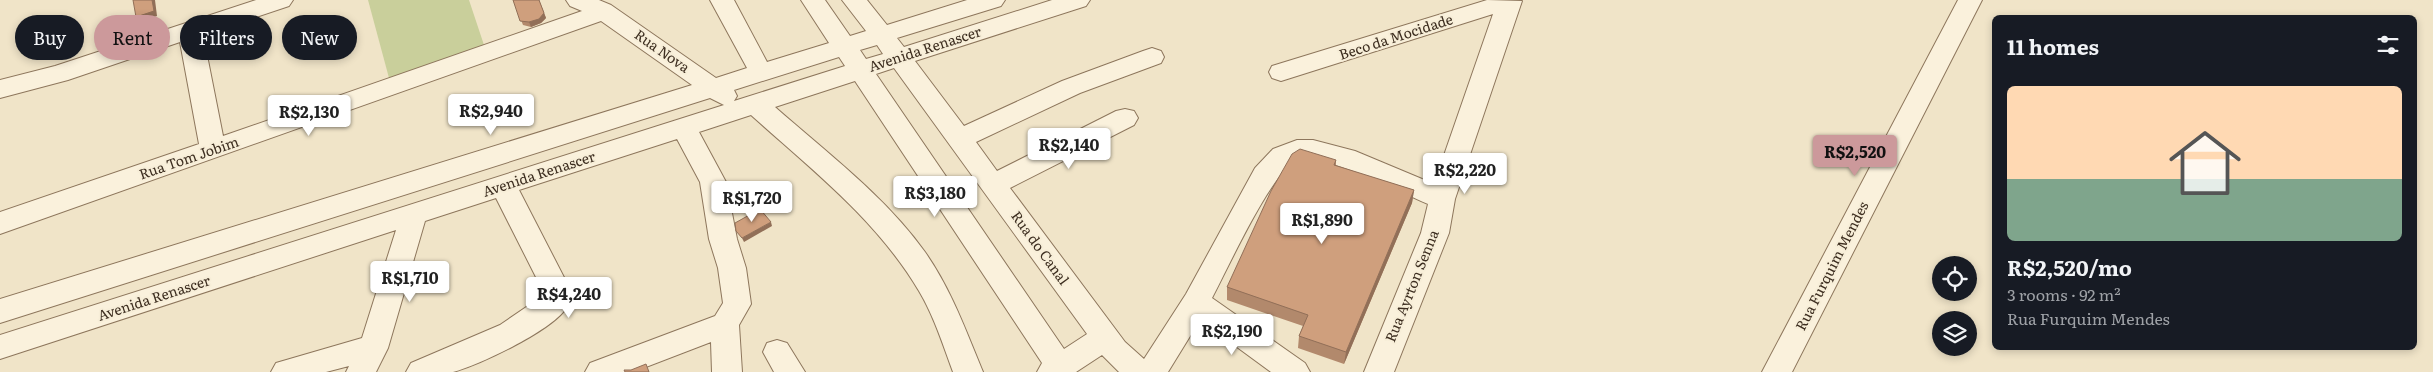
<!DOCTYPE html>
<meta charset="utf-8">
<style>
:root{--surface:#171b24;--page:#242831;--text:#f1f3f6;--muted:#9ea1a6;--line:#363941;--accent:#cc999b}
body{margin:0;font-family:Literata,serif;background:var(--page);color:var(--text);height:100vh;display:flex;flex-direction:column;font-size:19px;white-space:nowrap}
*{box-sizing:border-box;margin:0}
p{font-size:16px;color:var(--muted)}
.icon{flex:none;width:28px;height:28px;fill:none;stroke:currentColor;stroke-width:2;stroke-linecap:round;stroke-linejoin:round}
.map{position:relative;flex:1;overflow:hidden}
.details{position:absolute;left:1992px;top:15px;width:425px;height:335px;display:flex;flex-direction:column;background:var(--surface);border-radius:8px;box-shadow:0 2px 8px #0003}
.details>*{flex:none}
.banner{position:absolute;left:15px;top:15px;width:475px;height:45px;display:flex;gap:10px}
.controls{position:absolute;left:1932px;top:256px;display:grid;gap:10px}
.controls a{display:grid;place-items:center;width:45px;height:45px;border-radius:50%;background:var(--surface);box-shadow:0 2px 8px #0003;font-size:25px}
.price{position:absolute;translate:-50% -42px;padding:0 11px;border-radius:5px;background:#fff;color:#222;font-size:16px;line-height:32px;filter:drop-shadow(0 1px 2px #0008)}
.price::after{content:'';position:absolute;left:50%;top:30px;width:15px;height:11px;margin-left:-8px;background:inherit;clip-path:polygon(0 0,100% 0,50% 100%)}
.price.selected{background:var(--accent);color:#111}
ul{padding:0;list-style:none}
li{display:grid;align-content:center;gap:10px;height:265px;padding:0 15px}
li+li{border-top:1px solid var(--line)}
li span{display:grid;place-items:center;height:155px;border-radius:8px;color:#555}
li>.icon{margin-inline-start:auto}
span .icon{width:90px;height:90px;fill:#fffc;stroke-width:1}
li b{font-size:21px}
h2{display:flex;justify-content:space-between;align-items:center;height:60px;padding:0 15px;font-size:21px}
.tag{padding:0 18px;border-radius:22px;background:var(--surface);box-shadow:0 2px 8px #0003;font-size:18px;line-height:45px}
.tag.selected{background:var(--accent);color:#111}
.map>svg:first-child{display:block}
.green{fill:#c9cf9b}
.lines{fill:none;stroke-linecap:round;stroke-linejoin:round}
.minor-casing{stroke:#8d765c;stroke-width:2}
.minor{fill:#faf1dc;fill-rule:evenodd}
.wall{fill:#b2896c}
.shaded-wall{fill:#916f58}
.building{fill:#cf9f7d;stroke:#916f58}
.labels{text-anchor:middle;stroke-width:4;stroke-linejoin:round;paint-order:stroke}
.street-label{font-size:14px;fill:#3d2e20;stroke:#f7eed8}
</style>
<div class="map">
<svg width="2433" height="372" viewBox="0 0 2433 372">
<rect width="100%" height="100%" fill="#f0e4c8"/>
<path class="green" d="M368,0H469L484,45L389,78Z"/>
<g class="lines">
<g class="minor-casing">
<path id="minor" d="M256,0H293L289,6L203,35L223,136L582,11L570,6L566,0H599L611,5L716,78L747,68L710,0H734L767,62L829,43L801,0H825L850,36L866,31L842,0H867L887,25L967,0H1005L1001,6L897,38L904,47L1052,0H1090L1086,6L915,61L964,126L1062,81L1143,51L1152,48L1161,51L1164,57L1161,63L1080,93L976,142L997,171L1116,111L1125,109L1134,111L1138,118L1134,125L1010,188L1125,342L1144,359L1186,294L1255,168L1273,149L1297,140H1313L1355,151L1434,184L1493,14L1281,81L1272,78L1269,72L1272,66L1487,0L1522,1L1455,199L1449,233L1394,372H1364L1421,233L1428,204C1400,192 1326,153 1298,160C1274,166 1226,272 1212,298L1305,363L1310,372H1271L1200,320L1168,372H1119L1102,355L1076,372H1037L1042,363L855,81L775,107C826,152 885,196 925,252C951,289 966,331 983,372H953C943,345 934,316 919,291C877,220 811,169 751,115L699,132L726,182L737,239L746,268L751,304L739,325L742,372H712L711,342L633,372H585L590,363L715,316L723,303L718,268L709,239L700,182L677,139L519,190L570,289C569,297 570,305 564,311C546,333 481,364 453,372C439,372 420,372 406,372L411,363L500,325L541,297L542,289L496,198L425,221L388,348L376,372H346L349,366L326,372H271L276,363L362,338L396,230L0,359V335L724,105L710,98L0,323V299L692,85L601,21L0,234V212L199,144L180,42L68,80L0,98V80L55,66ZM877,45L883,54L866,59L860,50ZM839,57L845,66L734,101L737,96L734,90ZM894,68L1087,334L1064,349L876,74Z
M1958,0H1982L1792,372H1762Z
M777,340L787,343L805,372H774L763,352L767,343Z"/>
</g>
<use href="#minor" class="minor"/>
</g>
<path class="wall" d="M513,0H539L546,18L541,23L531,27L523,25Z
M1336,160V166L1414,190L1412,203L1344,364L1298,348L1299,336L1303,326L1227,300V287Z"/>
<path class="shaded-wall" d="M152,0H155L157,16L140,22L136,17Z
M539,0L546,18L541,23L531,27L529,22Z
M1414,190L1412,203L1344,364L1346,352Z
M771,222L772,226L744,242L742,238Z"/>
<path class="building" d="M133,0H152L154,11L136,17Z
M513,0H539L544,13L539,19L529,22L520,21Z
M1300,149L1336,160L1334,165L1414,190L1346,352L1299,336L1308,315L1227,287L1271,191L1292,154Z
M760,209L771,222L742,238L736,231L735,223Z
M646,364L649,372H625L624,370H631Z"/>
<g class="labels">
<g class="street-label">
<text transform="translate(1396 37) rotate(-18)" y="5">Beco da Mocidade</text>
<text transform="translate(925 49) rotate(-18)" y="5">Avenida Renascer</text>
<text transform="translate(662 51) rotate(35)" y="5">Rua Nova</text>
<text transform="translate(189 158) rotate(-19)" y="5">Rua Tom Jobim</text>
<text transform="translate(539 174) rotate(-18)" y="5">Avenida Renascer</text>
<text transform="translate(1040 248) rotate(54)" y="5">Rua do Canal</text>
<text transform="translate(1832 266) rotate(-63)" y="5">Rua Furquim Mendes</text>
<text transform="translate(1412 286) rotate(-68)" y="5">Rua Ayrton Senna</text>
<text transform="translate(154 298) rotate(-18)" y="5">Avenida Renascer</text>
</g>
</g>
</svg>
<div class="controls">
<a><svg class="icon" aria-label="locate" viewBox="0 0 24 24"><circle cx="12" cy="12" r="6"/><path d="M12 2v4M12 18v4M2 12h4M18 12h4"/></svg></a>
<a><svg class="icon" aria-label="layers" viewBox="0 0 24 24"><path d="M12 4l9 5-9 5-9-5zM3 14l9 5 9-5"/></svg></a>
</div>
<b class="price" style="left:491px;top:136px">R$2,940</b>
<b class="price" style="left:309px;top:137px">R$2,130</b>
<b class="price" style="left:1069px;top:170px">R$2,140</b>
<b class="price selected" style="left:1855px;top:177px">R$2,520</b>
<b class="price" style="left:1465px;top:195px">R$2,220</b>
<b class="price" style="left:935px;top:218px">R$3,180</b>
<b class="price" style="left:752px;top:223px">R$1,720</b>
<b class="price" style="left:1322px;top:245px">R$1,890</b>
<b class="price" style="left:410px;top:303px">R$1,710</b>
<b class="price" style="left:569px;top:319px">R$4,240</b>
<b class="price" style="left:1232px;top:356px">R$2,190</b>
<div class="banner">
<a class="tag">Buy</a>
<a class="tag selected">Rent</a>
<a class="tag">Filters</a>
<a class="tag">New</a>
</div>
<section class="details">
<h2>11 homes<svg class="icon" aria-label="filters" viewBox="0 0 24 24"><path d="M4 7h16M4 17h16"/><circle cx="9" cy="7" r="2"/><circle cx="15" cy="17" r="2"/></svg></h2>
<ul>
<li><span style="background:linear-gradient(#ffd9b3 60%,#7fa58c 0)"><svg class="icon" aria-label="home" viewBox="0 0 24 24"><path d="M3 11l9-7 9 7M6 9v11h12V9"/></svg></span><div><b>R$2,520/mo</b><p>3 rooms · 92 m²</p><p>Rua Furquim Mendes</p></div></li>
</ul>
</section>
</div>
